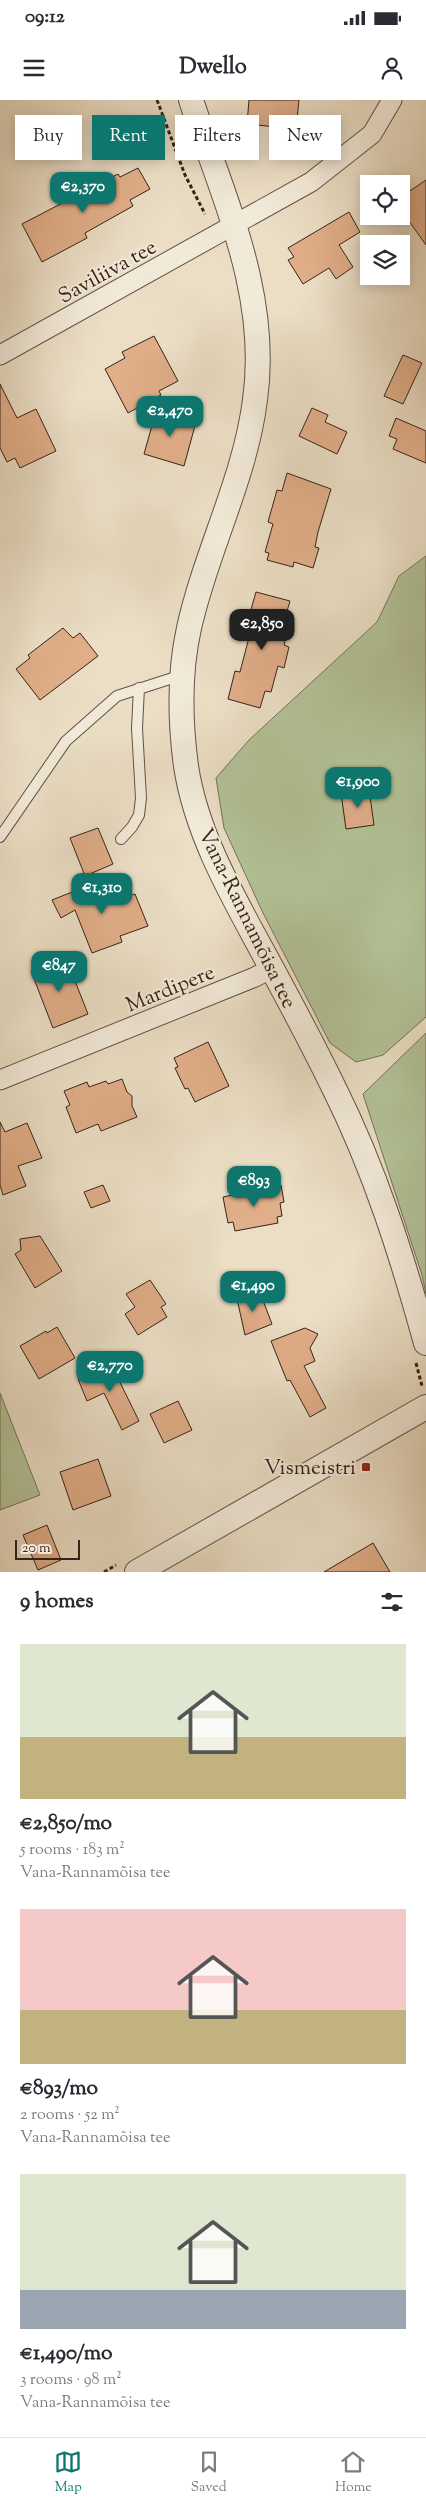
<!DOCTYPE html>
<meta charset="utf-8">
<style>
:root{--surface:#fff;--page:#f2f2f3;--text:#2b2b33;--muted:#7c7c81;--line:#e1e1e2;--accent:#0f766e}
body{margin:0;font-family:"Sorts Mill Goudy",serif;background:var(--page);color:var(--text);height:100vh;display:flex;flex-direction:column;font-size:19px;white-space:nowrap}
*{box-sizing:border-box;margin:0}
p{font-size:16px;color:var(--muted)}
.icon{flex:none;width:28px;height:28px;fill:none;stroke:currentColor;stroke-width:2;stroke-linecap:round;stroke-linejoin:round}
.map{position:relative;height:1472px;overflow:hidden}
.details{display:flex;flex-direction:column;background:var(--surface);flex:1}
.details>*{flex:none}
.banner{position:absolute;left:15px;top:15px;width:396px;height:45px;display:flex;gap:10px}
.buttons{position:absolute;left:360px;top:75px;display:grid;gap:10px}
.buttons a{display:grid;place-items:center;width:50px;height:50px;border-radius:0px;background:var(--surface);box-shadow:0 2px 12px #0003;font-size:25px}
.scale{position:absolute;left:15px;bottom:12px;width:65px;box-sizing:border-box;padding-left:5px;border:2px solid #36231a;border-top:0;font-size:14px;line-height:18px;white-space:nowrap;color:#36231a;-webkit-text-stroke:4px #f2ead9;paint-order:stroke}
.price{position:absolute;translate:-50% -42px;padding:0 11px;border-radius:10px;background:var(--accent);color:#fff;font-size:16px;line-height:32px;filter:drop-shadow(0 1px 2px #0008)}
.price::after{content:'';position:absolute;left:50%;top:30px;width:15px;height:11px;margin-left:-8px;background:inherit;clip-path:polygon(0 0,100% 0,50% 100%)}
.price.current{background:#222;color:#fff}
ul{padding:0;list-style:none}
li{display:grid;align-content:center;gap:10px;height:265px;padding:0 20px}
li span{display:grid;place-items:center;height:155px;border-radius:0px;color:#555}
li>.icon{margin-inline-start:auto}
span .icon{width:90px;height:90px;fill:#fffc;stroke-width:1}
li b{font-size:21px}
h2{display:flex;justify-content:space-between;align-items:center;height:60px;padding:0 20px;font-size:21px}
.chip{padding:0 18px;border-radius:0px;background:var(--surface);box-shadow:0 2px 12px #0003;font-size:18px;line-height:45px}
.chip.current{background:var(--accent);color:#fff}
.status{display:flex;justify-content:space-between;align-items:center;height:35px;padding:0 25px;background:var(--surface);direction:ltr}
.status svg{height:14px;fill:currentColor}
header{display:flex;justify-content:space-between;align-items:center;height:65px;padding:0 20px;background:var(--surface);font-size:22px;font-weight:700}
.menu{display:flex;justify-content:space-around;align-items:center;height:70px;border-top:1px solid var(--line);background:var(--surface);font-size:14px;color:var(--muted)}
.menu a{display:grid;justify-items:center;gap:2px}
.menu .current{color:var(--accent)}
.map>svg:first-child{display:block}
.green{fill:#b3c297;stroke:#747258}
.building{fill:#e0ae89;stroke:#36231a}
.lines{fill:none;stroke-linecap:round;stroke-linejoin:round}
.service-casing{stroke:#635245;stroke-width:12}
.minor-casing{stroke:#635245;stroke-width:21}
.tertiary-casing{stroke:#635245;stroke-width:26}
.path{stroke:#36231a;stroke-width:3;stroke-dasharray:4 2.5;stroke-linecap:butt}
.service{stroke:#f2ead9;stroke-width:10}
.minor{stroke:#f2ead9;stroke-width:19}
.tertiary{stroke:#f2ead9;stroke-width:24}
.poi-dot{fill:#8f2418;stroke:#f2ead9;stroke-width:2}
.labels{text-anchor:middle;stroke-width:4;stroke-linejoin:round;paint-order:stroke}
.street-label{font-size:21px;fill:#36231a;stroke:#f2ead9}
.poi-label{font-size:21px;fill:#36231a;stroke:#f2ead9;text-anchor:end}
</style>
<div class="status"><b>09:12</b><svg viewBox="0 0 49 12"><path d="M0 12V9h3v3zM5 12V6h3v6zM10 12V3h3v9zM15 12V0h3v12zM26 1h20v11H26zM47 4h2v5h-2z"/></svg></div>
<header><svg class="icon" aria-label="menu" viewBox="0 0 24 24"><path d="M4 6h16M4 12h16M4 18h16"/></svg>Dwello<svg class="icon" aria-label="person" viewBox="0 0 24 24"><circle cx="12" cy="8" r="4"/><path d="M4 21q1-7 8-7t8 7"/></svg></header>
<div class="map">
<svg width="426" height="1472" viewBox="0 0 426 1472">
<rect width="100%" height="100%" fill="#ebdec5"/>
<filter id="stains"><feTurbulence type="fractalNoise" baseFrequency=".004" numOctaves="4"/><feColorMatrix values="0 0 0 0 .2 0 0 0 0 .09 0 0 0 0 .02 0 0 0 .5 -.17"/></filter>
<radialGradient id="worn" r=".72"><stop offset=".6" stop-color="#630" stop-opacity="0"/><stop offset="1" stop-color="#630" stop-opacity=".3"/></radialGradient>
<path class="green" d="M426,456V917L383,955L356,962L330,943L263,813L224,728L216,678L249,640L377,522L399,476Z
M426,933V1194L422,1175L363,994Z
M0,1293L40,1395L0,1410Z"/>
<path class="building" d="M249,0H299L296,29L247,24Z
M138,68L150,89L130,100L133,106L85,133L87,138L42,162L22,124L118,74L120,77Z
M426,80V145L401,110V97Z
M349,112L360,132L339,145L353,167L336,179L329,168L303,184L288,160L294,157L288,148Z
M154,236L178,281L159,291L161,295L128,313L105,269L125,258L122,252Z
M403,255L422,263L403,304L384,296Z
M0,284L17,318L36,309L56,351L20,368L15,358L7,362L0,348Z
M312,308L328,315L325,322L347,332L337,354L299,336Z
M156,311L196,322L184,366L144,354Z
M396,318L426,331V363L393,349L397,339L389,336Z
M287,373L331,389L318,432L315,447L319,448L313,468L294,462L293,467L267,460L269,453L265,452L273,424L268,422L277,390L282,391Z
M256,492L290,501L285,518L291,520L284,545L289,547L284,568L278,566L271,592L265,591L260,608L228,599L235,571L240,572L253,522L248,520Z
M63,528L73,538L80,533L98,556L40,600L16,569L30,558L28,555Z
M369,689L374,725L346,729L341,693Z
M98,728L113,764L85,776L70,738Z
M100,781L108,804L135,794L148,826L120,836L122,842L92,853L75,810L61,818L52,800Z
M66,858L88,914L53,928L31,871Z
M208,942L229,986L195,1002L188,988L185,989L175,968L178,967L174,958Z
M122,979L127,992L132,996V1006L137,1017L101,1031L98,1024L76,1033L66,1007L70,1005L64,991L87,982L89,987L106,981L108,984Z
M0,1022L5,1032L27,1023L42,1058L18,1066L26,1086L3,1095L0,1085Z
M103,1085L110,1101L91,1108L84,1092Z
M281,1085L284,1102L280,1103L282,1116L277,1117L278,1123L235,1131L233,1122L228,1123L223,1097Z
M40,1136L62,1171L35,1188L15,1154L21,1150L20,1139Z
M150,1180L166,1204L161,1207L167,1217L138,1235L125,1214L135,1207L126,1194Z
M259,1190L272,1224L245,1235L237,1199Z
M57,1227L75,1258L39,1279L20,1246L46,1231L47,1233Z
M305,1228L318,1234L310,1248L315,1261L304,1266L326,1308L310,1317L290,1280L287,1281L271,1241Z
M110,1262L139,1321L122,1330L104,1293L87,1301L78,1279Z
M178,1301L192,1330L164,1343L150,1314Z
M98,1359L111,1396L73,1410L60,1372Z
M47,1425L61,1460L38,1470L23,1435Z
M373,1443L390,1472H324Z"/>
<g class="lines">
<g class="service-casing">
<path id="service" d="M0,737L66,641L117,596L182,575
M121,739L132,727L139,715L141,698L137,628L139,588"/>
</g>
<g class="minor-casing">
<path id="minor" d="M0,255L311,82L372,34L392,0
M0,980L255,877L272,868"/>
</g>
<g class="tertiary-casing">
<path id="tertiary" d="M191,0C223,98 270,194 255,300C245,379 206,451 189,528C179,573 180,621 186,666C196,733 232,795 264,854C288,898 312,943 334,988C375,1070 402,1156 426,1243
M137,1472L426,1307"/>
</g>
<path class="path" d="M157,0L185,75L205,114
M416,1263L422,1286
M104,1472L116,1465"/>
<use href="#service" class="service"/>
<use href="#minor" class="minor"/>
<use href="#tertiary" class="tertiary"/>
</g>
<rect class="poi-dot" x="361" y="1362" width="10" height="10" rx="2.5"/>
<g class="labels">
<g class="street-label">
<text transform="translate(107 171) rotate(-29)" y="7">Saviliiva tee</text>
<text transform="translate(248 818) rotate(64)" y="7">Vana-Rannamõisa tee</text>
<text transform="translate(170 888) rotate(-22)" y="7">Mardipere</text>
</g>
<g class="poi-label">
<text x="356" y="1374">Vismeistri</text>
</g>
</g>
<rect width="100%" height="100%" filter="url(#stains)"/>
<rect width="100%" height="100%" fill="url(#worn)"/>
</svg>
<div class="buttons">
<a><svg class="icon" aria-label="locate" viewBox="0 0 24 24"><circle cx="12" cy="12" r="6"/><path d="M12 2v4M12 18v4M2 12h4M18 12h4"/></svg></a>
<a><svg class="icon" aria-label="layers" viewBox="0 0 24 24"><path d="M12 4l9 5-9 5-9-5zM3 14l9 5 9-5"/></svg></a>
</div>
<div class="scale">20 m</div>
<b class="price" style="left:83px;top:114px">€2,370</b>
<b class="price" style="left:170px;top:338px">€2,470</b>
<b class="price current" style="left:262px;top:551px">€2,850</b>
<b class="price" style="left:358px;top:709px">€1,900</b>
<b class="price" style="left:102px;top:815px">€1,310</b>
<b class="price" style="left:59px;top:893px">€847</b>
<b class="price" style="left:254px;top:1108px">€893</b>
<b class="price" style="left:253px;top:1213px">€1,490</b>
<b class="price" style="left:110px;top:1293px">€2,770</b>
<div class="banner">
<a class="chip">Buy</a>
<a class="chip current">Rent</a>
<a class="chip">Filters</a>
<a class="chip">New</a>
</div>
</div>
<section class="details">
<h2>9 homes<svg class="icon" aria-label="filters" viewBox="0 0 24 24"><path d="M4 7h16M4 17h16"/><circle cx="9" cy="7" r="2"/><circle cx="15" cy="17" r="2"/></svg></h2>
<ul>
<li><span style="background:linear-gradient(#dfe7d0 60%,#c2b280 0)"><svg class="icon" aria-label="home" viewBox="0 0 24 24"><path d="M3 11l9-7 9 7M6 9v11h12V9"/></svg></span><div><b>€2,850/mo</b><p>5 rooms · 183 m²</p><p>Vana-Rannamõisa tee</p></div></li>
<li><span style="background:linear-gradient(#f6c9c9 65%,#c2b280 0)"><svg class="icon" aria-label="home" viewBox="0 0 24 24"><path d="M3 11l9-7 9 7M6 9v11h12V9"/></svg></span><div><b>€893/mo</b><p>2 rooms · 52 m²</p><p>Vana-Rannamõisa tee</p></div></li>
<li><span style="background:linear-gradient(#dfe7d0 75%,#9aa5b1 0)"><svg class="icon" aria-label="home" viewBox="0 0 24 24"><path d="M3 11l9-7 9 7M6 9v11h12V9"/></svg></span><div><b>€1,490/mo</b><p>3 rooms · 98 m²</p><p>Vana-Rannamõisa tee</p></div></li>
</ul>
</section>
<nav class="menu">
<a class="current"><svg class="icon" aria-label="map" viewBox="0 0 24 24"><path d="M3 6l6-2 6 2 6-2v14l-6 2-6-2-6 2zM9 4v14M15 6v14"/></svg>Map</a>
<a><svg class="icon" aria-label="saved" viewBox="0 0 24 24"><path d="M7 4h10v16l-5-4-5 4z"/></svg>Saved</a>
<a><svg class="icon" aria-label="home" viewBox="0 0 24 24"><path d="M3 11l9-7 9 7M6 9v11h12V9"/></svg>Home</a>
</nav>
